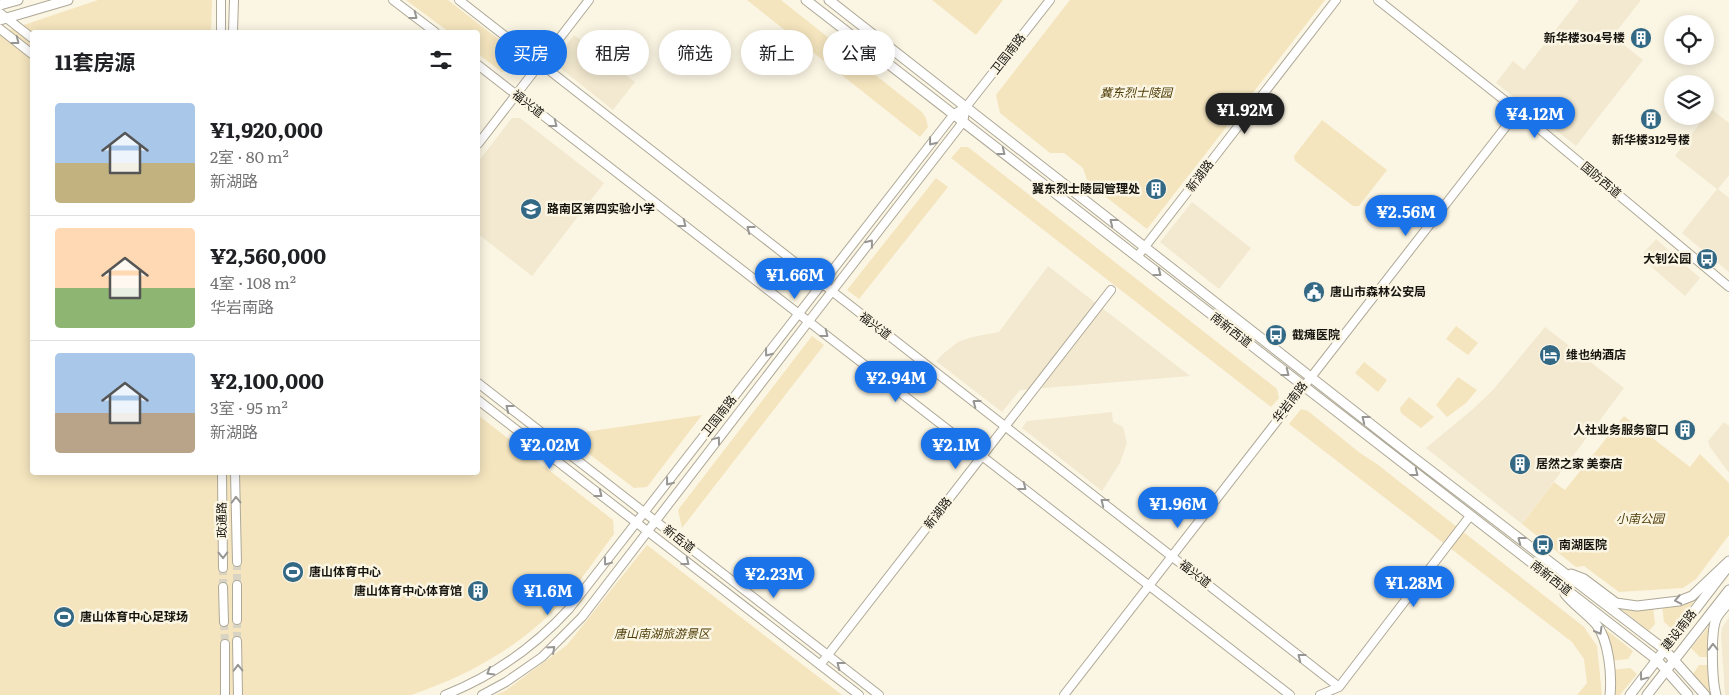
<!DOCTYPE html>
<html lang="zh">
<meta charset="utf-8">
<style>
:root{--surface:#fff;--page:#f2f2f2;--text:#202124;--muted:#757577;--line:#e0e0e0;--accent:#1a73e8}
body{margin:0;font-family:Literata,"Noto Sans SC",serif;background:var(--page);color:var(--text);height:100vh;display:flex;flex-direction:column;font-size:19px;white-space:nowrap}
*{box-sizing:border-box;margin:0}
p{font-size:16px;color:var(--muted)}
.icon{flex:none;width:28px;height:28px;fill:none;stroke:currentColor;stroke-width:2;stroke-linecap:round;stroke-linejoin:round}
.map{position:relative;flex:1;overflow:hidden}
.drawer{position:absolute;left:30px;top:30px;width:450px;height:445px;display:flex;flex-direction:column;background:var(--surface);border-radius:5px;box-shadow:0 2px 12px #0003}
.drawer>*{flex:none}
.guide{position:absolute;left:495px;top:30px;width:475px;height:45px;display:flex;gap:10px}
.controls{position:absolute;left:1664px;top:15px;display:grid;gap:10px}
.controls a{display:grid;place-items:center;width:50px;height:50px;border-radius:50%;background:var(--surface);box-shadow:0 2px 12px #0003;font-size:25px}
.price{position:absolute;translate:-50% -42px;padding:0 11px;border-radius:18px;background:var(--accent);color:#fff;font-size:16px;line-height:32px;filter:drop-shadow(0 1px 2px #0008)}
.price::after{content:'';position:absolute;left:50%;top:30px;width:15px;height:11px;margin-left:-8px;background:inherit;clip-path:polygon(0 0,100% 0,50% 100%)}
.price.on{background:#222;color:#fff}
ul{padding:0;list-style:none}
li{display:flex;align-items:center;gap:15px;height:125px;padding:0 25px}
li+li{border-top:1px solid var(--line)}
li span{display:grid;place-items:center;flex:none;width:140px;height:100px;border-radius:5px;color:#555}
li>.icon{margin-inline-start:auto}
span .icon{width:60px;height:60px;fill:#fffc;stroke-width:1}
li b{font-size:21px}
h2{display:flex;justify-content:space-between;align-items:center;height:60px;padding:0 25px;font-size:21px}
.pill{padding:0 18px;border-radius:22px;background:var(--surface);box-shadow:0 2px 12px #0003;font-size:18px;line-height:45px}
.pill.on{background:var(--accent);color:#fff}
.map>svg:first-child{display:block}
.built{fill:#f3e9d0}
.green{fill:#f4e5be}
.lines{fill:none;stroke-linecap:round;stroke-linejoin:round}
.secondary-tunnel{stroke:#d9d3c3;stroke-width:8;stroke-dasharray:8 4;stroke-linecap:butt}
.secondary-casing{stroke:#aea897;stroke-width:10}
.primary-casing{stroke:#aea897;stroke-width:11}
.secondary{stroke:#fff;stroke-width:8}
.primary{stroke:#fff;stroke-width:9}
.oneway{stroke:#979693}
.labels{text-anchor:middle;stroke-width:5;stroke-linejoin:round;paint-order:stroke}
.poi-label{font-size:12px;font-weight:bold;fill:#17150f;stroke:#fbf5e3;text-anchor:start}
.street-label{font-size:12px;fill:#17150f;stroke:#fbf5e3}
.park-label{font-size:12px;font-style:italic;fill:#4e3d07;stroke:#fbf5e3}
</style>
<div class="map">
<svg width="1729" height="695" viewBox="0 0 1729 695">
<rect width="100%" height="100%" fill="#fbf5e3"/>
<path class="built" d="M1579,0H1641L1613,36L1643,60L1576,146L1496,83L1513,61L1524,70Z
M574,35L635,82L613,110L559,67L558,56Z
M1711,109L1729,123V175L1718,189L1729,198V272L1682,233L1717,189L1675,156Z
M512,118H520L604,183L532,276L478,234V162Z
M1192,202L1251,248L1219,289L1160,242Z
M1656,239L1700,278L1685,296L1640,257Z
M1048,266L1190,376L1020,390L1002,412L936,361L944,353L958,342L972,337L999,332Z
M1545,327L1624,388L1522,524L1426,448L1473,409L1492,391Z
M1112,412L1113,422L1123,427L1127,443L1120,463L1102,491L1022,428L1027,421Z
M1724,422L1729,426V473L1710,447L1708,441Z
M1729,617V695H1725L1721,635L1722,628Z"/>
<path class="green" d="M98,0H212L211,32H32V472H478V415L613,520L614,534C596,558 579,584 558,606C517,649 466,676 411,695H0V33Z
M406,0H448L516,53L517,60L508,71L502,72L478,54V32H449Z
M747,0H781L922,112L926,118L928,127L920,137Z
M932,0H1003L976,35Z
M1070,0H1325L1147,229L1088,183L1083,168L1064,153H1050L1000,113L996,95Z
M1322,120L1387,170L1359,206H1353L1295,161L1294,156Z
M961,147H968L1277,389L1279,398L1271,407L951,158Z
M936,178L948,187L859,299L847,290Z
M1456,326L1478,343L1468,355L1446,339Z
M812,336L824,345L682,528L678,510Z
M1364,362L1387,380L1378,392L1355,373Z
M1458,377L1477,390L1466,403L1447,417L1436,405Z
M1409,397L1434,417L1421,428L1401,413L1400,408Z
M1301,409L1308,411L1360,453L1377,464L1584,627L1597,646L1602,695H1577L1587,683L1584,659L1572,642L1289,424Z
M702,415L647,487L634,488L564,435Z
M1624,416L1690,467L1700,454L1729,483V535L1696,579L1683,588L1619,592L1584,566L1576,567L1522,524L1554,482L1565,490Z
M647,545L842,695H496L505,691L567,645Z
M1697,598L1672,629L1664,622L1662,605L1686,601Z
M1617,606H1653L1655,624L1649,631Z
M1714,620L1711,657H1700L1691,648Z
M1599,624L1633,651L1628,659L1609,661Z
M1699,665H1711L1712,695L1693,674Z
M1630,668L1637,674L1620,695H1613L1611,670Z"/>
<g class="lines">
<path class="secondary-tunnel" d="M237,562V585
M223,587V568
M237,620V641
M224,622L225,644"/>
<g class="secondary-casing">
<path id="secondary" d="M393,0L435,32
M459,0L1339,687
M1378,0L1518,111L1729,287
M0,13L32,38
M0,29L32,54
M221,32V0
M233,32L234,0
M478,65L1290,695
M478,144L589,0
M1137,257L1336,0
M478,383L879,695
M478,400L859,695
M222,472L223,568
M235,472L237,562
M223,587L224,622
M237,620V585
M237,641L238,695
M225,644V695
M820,665L1111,290
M445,695C493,676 535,646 569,609L954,114L966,107L1050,0
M482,695L506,682L542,657L582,617L809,321L963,122L966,107
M1064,695L1518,111
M1320,695L1339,687L1470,516"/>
</g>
<g class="primary-casing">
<path id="primary" d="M806,0L1657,660L1688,695
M829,0L1409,454L1648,637L1664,649L1705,695
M0,5L18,0
M0,20L68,0
M1571,574L1584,579L1616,603L1637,606L1679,601L1692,596L1729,561
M1565,594C1574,605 1586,613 1596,624C1609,640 1612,675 1610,695
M1630,695L1727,568
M1647,695L1729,590
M1716,695C1712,681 1710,630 1717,617C1720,612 1725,607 1729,602"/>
</g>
<use href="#secondary" class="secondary"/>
<use href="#primary" class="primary"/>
</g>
<defs><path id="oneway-chevron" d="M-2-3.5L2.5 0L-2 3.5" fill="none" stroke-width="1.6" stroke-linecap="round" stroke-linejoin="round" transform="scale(1.25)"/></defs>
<g class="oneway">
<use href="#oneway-chevron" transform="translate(414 16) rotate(37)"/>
<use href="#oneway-chevron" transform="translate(16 41) rotate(38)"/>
<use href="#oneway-chevron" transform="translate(554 124) rotate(38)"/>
<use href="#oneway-chevron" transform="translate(932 142) rotate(128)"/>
<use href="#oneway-chevron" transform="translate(1002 152) rotate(38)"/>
<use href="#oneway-chevron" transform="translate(1113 222) rotate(-142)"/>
<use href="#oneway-chevron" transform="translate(683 224) rotate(38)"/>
<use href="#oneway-chevron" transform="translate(750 229) rotate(-142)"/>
<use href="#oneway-chevron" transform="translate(870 243) rotate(-52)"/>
<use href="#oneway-chevron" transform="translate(1158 273) rotate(38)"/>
<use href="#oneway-chevron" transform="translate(825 334) rotate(38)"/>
<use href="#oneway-chevron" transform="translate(768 353) rotate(128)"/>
<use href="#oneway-chevron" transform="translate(1286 373) rotate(38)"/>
<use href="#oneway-chevron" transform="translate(976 403) rotate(-143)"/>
<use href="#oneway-chevron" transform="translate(509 408) rotate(-142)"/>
<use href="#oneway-chevron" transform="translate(1365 419) rotate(-142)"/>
<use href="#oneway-chevron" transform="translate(717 440) rotate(-53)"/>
<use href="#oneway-chevron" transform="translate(1415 473) rotate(38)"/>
<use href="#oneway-chevron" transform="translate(669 482) rotate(128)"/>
<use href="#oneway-chevron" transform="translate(1023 487) rotate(38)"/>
<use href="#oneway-chevron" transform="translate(599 494) rotate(38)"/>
<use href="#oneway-chevron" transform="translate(236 500) rotate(-91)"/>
<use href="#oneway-chevron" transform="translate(1104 502) rotate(-142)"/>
<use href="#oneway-chevron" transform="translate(1521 540) rotate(-143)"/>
<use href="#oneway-chevron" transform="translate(223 555) rotate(89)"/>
<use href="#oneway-chevron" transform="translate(607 562) rotate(127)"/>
<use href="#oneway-chevron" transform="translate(686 562) rotate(38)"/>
<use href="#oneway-chevron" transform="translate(1678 600) rotate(169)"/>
<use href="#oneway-chevron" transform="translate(1599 631) rotate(60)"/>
<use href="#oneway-chevron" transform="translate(1713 647) rotate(-91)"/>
<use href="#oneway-chevron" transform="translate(552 649) rotate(-42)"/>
<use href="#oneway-chevron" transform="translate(1301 657) rotate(-142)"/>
<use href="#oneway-chevron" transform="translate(840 665) rotate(-142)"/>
<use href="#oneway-chevron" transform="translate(238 668) rotate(-91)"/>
<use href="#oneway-chevron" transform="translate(490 672) rotate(150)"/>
<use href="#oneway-chevron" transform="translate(1643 677) rotate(127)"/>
</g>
<defs>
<g id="building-disc" transform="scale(1.125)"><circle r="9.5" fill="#336984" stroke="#fbf5e3"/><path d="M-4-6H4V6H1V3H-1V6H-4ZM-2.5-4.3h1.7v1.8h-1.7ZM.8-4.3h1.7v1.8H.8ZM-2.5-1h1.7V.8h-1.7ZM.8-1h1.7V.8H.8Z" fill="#fff"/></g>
<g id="school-disc" transform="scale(1.125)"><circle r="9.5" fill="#336984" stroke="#fbf5e3"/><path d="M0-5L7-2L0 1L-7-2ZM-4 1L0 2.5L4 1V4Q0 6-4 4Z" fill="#fff"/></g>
<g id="bus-disc" transform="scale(1.125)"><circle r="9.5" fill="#336984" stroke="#fbf5e3"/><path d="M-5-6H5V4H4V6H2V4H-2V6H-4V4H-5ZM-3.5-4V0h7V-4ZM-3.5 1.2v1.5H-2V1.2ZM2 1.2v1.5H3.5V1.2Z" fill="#fff"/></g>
<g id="civic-disc" transform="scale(1.125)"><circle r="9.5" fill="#336984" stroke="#fbf5e3"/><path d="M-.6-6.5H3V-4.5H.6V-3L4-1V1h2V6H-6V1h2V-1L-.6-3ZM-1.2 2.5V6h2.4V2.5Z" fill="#fff"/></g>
<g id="hotel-disc" transform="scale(1.125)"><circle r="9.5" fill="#336984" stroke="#fbf5e3"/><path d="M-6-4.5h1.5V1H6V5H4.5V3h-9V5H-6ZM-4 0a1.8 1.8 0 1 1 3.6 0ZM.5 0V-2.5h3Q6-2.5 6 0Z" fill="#fff"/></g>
<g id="stadium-disc" transform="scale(1.125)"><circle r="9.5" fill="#336984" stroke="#fbf5e3"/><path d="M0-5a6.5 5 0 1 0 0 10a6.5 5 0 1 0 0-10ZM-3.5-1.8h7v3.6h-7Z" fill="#fff"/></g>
</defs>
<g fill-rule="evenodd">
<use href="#building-disc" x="1641" y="38"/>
<use href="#building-disc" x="1651" y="119"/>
<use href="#building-disc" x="1156" y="189"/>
<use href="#school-disc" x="531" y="209"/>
<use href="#bus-disc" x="1707" y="259"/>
<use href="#civic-disc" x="1314" y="292"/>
<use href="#bus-disc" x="1276" y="335"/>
<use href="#hotel-disc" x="1550" y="355"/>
<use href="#building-disc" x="1685" y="430"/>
<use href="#building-disc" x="1520" y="464"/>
<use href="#bus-disc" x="1543" y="545"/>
<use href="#stadium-disc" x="293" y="572"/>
<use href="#building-disc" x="478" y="591"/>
<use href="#stadium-disc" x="64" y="617"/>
</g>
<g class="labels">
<g class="poi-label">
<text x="1625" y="42" text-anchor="end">新华楼304号楼</text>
<text x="1651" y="144" text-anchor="middle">新华楼312号楼</text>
<text x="1140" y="193" text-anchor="end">冀东烈士陵园管理处</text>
<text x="547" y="213">路南区第四实验小学</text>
<text x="1691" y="263" text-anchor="end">大钊公园</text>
<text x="1330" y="296">唐山市森林公安局</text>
<text x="1292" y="339">截瘫医院</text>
<text x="1566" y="359">维也纳酒店</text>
<text x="1669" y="434" text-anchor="end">人社业务服务窗口</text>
<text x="1536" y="468">居然之家 美泰店</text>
<text x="1559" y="549">南湖医院</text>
<text x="309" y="576">唐山体育中心</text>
<text x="462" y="595" text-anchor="end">唐山体育中心体育馆</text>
<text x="80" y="621">唐山体育中心足球场</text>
</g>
<g class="street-label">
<text transform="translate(1008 54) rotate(-52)" y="4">卫国南路</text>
<text transform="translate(528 104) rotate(38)" y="4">福兴道</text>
<text transform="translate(1200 176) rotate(-53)" y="4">新湖路</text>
<text transform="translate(1601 180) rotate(40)" y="4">国防西道</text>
<text transform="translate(875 326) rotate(37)" y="4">福兴道</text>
<text transform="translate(1231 330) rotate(38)" y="4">南新西道</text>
<text transform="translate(1290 402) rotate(-52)" y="4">华岩南路</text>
<text transform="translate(719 416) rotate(-52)" y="4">卫国南路</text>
<text transform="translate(938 513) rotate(-52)" y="4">新湖路</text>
<text transform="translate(222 520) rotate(-91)" y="4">政通路</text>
<text transform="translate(679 539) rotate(38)" y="4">新岳道</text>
<text transform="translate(1195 574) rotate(38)" y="4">福兴道</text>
<text transform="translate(1551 578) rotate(38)" y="4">南新西道</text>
<text transform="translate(1679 630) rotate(-52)" y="4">建设南路</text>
</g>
<g class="park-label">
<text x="1136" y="97">冀东烈士陵园</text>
<text x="1640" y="523">小南公园</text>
<text x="662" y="638">唐山南湖旅游景区</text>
</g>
</g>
</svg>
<div class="controls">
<a><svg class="icon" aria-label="locate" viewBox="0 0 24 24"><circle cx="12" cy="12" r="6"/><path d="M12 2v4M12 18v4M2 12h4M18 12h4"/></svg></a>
<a><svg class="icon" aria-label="layers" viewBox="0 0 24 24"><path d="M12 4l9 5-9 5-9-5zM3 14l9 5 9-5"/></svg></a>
</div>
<b class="price on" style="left:1245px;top:135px">¥1.92M</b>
<b class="price" style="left:1535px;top:139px">¥4.12M</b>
<b class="price" style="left:1406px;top:237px">¥2.56M</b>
<b class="price" style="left:795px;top:300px">¥1.66M</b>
<b class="price" style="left:896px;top:403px">¥2.94M</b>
<b class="price" style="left:550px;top:470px">¥2.02M</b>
<b class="price" style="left:956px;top:470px">¥2.1M</b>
<b class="price" style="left:1178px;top:529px">¥1.96M</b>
<b class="price" style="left:774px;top:599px">¥2.23M</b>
<b class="price" style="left:1414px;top:608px">¥1.28M</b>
<b class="price" style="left:548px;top:616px">¥1.6M</b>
<div class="guide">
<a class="pill on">买房</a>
<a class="pill">租房</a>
<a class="pill">筛选</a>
<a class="pill">新上</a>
<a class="pill">公寓</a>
</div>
<section class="drawer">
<h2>11套房源<svg class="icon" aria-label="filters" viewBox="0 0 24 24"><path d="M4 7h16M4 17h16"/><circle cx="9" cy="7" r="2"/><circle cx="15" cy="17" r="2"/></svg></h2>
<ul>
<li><span style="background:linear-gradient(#a9c7e8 60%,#c2b280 0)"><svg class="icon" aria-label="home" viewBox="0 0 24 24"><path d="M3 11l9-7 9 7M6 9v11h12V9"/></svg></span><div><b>¥1,920,000</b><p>2室 · 80 m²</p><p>新湖路</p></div></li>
<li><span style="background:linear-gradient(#ffd9b3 60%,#8fb573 0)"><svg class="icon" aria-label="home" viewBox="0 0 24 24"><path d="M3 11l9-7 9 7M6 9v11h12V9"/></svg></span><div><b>¥2,560,000</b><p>4室 · 108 m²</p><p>华岩南路</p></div></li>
<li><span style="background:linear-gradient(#a9c7e8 60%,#b9a48a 0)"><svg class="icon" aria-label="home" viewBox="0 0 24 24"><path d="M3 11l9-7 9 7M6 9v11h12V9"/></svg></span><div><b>¥2,100,000</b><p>3室 · 95 m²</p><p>新湖路</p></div></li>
</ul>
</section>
</div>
